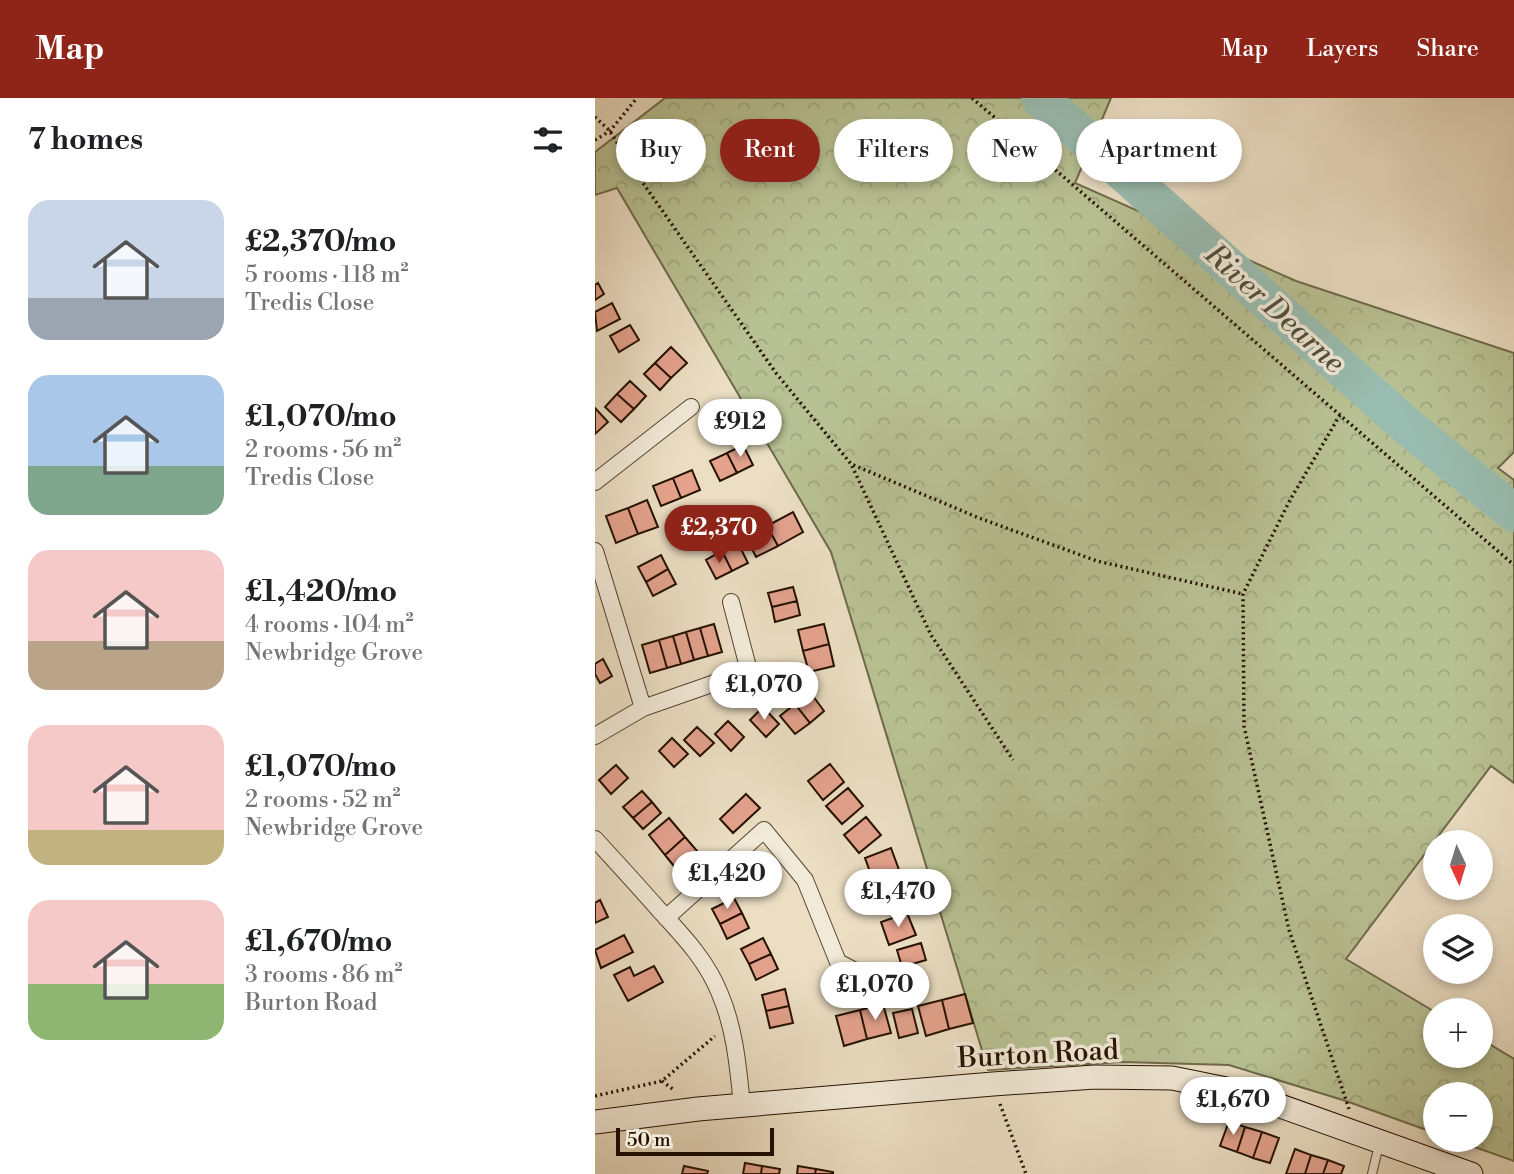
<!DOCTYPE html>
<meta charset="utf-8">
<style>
:root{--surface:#fff;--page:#f2f2f2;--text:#202124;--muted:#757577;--accent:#8f2418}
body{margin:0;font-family:"Libre Bodoni",serif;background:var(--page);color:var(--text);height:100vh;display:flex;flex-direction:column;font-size:26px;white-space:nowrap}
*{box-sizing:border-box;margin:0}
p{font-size:23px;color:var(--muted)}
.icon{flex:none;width:38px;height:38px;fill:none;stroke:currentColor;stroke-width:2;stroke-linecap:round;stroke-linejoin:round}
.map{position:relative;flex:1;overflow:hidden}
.sheet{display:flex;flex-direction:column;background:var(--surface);width:595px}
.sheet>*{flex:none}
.guide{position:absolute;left:21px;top:21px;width:665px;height:63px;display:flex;gap:14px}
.needle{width:46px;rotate:176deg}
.tools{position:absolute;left:828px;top:732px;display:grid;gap:14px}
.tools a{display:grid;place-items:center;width:70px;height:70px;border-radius:50%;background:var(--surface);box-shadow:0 4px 10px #0003;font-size:35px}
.scale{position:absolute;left:21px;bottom:18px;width:158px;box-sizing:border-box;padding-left:7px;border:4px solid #261200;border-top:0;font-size:19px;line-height:24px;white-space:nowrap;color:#261200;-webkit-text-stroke:5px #f2ead8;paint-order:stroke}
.price{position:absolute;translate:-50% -60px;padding:0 16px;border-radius:24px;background:#fff;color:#222;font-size:23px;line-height:46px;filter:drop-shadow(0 2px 4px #0008)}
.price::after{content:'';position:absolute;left:50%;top:42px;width:21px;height:16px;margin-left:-10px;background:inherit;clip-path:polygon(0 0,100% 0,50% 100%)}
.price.active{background:var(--accent);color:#fff}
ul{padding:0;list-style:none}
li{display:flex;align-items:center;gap:21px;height:175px;padding:0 28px}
li span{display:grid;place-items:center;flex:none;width:196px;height:140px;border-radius:21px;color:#555}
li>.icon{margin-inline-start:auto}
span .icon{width:84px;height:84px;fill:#fffc;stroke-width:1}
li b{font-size:30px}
h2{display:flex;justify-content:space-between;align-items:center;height:84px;padding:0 28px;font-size:30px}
.pill{padding:0 24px;border-radius:32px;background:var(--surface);box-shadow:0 4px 10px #0003;font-size:24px;line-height:63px}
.pill.active{background:var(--accent);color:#fff}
header{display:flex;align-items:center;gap:42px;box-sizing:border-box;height:98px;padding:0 35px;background:var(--accent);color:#fff}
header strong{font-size:33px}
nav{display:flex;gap:38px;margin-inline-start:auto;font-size:24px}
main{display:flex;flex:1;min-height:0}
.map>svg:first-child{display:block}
.forest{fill:url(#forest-crowns);stroke:#6f6a4a;stroke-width:2}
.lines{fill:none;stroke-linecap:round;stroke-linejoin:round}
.river{stroke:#99bcb0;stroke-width:38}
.building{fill:#e4a28d;stroke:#261200;stroke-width:2}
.lane-casing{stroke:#574531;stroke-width:10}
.street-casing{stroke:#574531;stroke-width:18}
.secondary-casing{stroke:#261200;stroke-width:25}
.path{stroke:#261200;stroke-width:3.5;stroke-dasharray:2 3.5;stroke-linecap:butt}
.lane{stroke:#f2ead8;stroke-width:8}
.street{stroke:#f2ead8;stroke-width:16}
.secondary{stroke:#f2ead8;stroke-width:23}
.labels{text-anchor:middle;stroke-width:7;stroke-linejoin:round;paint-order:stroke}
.street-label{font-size:28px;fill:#261200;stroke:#f2ead8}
.water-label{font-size:30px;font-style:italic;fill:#4e4e3e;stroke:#f2ead8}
</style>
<header>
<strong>Map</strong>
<nav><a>Map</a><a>Layers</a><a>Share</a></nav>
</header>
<main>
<section class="sheet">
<h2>7 homes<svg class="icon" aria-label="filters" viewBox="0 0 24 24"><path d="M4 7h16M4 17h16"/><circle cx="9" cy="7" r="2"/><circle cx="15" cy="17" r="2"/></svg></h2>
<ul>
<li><span style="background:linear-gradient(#c9d6e8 70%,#9aa5b1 0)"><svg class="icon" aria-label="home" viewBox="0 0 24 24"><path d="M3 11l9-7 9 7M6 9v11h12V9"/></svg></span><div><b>£2,370/mo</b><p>5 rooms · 118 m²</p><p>Tredis Close</p></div></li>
<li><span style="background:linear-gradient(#a9c7e8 65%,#7fa58c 0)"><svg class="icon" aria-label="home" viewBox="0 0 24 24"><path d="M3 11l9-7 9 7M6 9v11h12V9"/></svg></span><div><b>£1,070/mo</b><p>2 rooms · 56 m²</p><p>Tredis Close</p></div></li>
<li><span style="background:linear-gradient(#f6c9c9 65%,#b9a48a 0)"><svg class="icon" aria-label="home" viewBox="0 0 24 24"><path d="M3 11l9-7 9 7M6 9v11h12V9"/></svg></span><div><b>£1,420/mo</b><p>4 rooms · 104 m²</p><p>Newbridge Grove</p></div></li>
<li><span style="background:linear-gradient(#f6c9c9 75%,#c2b280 0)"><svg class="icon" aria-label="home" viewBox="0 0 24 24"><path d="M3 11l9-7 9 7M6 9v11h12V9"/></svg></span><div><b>£1,070/mo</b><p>2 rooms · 52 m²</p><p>Newbridge Grove</p></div></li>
<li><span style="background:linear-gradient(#f6c9c9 60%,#8fb573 0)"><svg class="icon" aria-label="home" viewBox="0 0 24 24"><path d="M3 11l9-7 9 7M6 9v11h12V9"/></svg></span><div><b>£1,670/mo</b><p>3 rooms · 86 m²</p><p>Burton Road</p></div></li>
</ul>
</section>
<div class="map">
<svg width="919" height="1076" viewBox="0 0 919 1076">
<defs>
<pattern id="forest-crowns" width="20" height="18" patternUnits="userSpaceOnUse" patternTransform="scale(1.75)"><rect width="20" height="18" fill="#b8c193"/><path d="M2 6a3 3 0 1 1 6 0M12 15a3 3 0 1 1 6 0" fill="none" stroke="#9ea57d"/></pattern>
</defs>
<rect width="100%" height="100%" fill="#ebdec3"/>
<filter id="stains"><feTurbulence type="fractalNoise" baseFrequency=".00286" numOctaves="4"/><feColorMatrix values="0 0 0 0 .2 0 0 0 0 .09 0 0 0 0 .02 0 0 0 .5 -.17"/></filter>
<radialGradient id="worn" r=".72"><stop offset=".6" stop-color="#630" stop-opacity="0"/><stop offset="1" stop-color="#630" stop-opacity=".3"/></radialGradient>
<path class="forest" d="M70,0H516L480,85L701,183L919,255V354L903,370L919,382V685L896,668L751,861L840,914V957H886V941L919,961V1063L857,1041H886V996H840V1035L751,1003L634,967L528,964L393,972L236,454L22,90L0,97V54Z"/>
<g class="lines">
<path class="river" d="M445,0L813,329L919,415"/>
</g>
<path class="building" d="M3,185L9,196L0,202V187Z
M17,205L25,221L2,233L0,214Z
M35,227L44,242L24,254L15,238Z
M76,249L92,265L76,280L60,265Z
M60,265L76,280L65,292L49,276Z
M35,283L51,298L39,311L22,296Z
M22,296L39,311L26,324L10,309Z
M0,310L13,324L0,336Z
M148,347L158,367L142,375L132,355Z
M132,355L142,375L125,383L115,363Z
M97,372L105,392L86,400L78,380Z
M78,380L86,400L66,408L58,388Z
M52,402L63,429L43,436L33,410Z
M33,410L43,436L21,445L11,418Z
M198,414L208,434L183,448L172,428Z
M172,428L183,448L161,459L151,439Z
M143,445L153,465L137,473L127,453Z
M127,453L137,473L121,481L111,462Z
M66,457L73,471L51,484L43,469Z
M73,471L81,486L58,498L51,484Z
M198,489L202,503L177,509L173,495Z
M202,503L205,517L180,524L177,509Z
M119,526L127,554L113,558L105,530Z
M229,526L234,546L208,553L203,532Z
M105,530L113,558L99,562L91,534Z
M91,534L99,562L86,566L78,538Z
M78,538L86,566L72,570L64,542Z
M64,542L72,570L55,575L47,547Z
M234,546L239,568L214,574L208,553Z
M8,561L17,578L5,585L0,576V566Z
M215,594L229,613L215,625L200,606Z
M200,606L215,625L200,636L185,618Z
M168,609L184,626L171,639L155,622Z
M133,623L149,639L136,653L120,636Z
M102,629L119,645L105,658L89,642Z
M77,640L93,656L79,669L64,653Z
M235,666L249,684L228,702L213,683Z
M21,667L33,680L16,696L4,682Z
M253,690L268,708L247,726L231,708Z
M47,693L57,704L38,720L28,709Z
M151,696L165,710L138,735L125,721Z
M57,704L66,715L48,731L38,720Z
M271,719L286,737L264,755L249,737Z
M74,720L90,739L70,757L54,737Z
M90,739L103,754L98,758L103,765L87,778L70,757Z
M296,750L304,772L278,782L270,760Z
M307,783L315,804L289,814L280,793Z
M139,800L147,815L125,826L117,811Z
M5,802L13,819L0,825V805Z
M147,815L154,830L132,841L125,826Z
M312,815L321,837L294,847L286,824Z
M29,837L38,854L6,870L0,852Z
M168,840L176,856L154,866L146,851Z
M326,845L331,862L307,869L302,852Z
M176,856L183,871L161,882L154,866Z
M59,868L68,884L33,903L19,877L35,869L39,878Z
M190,891L194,908L171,913L167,897Z
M370,896L378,925L354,931L347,902Z
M347,902L354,931L331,938L323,908Z
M288,906L296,935L272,941L265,912Z
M194,908L198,925L175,930L171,913Z
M317,911L323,935L304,940L298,915Z
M265,912L272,941L249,948L241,918Z
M634,1023L650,1029L642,1054L625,1048Z
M650,1029L667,1034L658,1060L642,1054Z
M667,1034L684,1040L675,1065L658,1060Z
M700,1051L716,1057L710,1076H691Z
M716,1057L733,1062L728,1076H710Z
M733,1062L749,1068L746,1076H728Z
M150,1065L167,1068L166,1076H148Z
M89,1068L113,1073L112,1076H87Z
M167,1068L185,1071L184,1076H166Z
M203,1068L221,1071L220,1076H202Z
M221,1071L238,1074V1076H220Z"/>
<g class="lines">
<g class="lane-casing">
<path id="lane" d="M777,1076L782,1055L788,1046"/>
</g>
<g class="street-casing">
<path id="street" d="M0,384L96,309
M0,453L48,610
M0,638L48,610L154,573L136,504
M0,741C22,765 44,789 65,813C89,839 112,863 125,896C140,931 143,969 147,1007
M71,820L169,732L210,782L243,864L285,886"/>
</g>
<g class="secondary-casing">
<path id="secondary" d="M0,1024L103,1011L398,986L500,979L577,980L646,994L876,1076"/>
</g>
<path class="path" d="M377,0L919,467
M0,19L15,33L36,68L181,275L256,366L384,420L502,463L648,496
M0,42L15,33L42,0
M745,317L695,402L648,496L649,628L694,832L754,1011
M257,368L336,537L418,662
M67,983L79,992
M0,998L67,983L120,938
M405,1006L431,1076"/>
<use href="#lane" class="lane"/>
<use href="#street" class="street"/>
<use href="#secondary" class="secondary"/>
</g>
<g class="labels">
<g class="street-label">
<text transform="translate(443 955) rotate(-3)" y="10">Burton Road</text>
</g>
<g class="water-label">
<text transform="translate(680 210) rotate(42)" y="10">River Dearne</text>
</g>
</g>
<rect width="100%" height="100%" filter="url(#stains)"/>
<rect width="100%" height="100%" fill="url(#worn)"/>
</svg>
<div class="tools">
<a><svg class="needle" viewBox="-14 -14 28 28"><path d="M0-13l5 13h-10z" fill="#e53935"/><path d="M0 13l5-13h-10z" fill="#757577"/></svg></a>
<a><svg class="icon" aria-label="layers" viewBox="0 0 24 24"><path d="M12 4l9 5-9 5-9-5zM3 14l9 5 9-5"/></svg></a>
<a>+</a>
<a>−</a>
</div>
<div class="scale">50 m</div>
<b class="price" style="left:145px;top:361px">£912</b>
<b class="price active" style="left:124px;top:467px">£2,370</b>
<b class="price" style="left:169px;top:624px">£1,070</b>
<b class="price" style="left:132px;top:813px">£1,420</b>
<b class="price" style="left:303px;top:831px">£1,470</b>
<b class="price" style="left:280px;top:924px">£1,070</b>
<b class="price" style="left:638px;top:1039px">£1,670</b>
<div class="guide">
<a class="pill">Buy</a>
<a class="pill active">Rent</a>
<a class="pill">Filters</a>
<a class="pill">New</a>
<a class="pill">Apartment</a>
</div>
</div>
</main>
